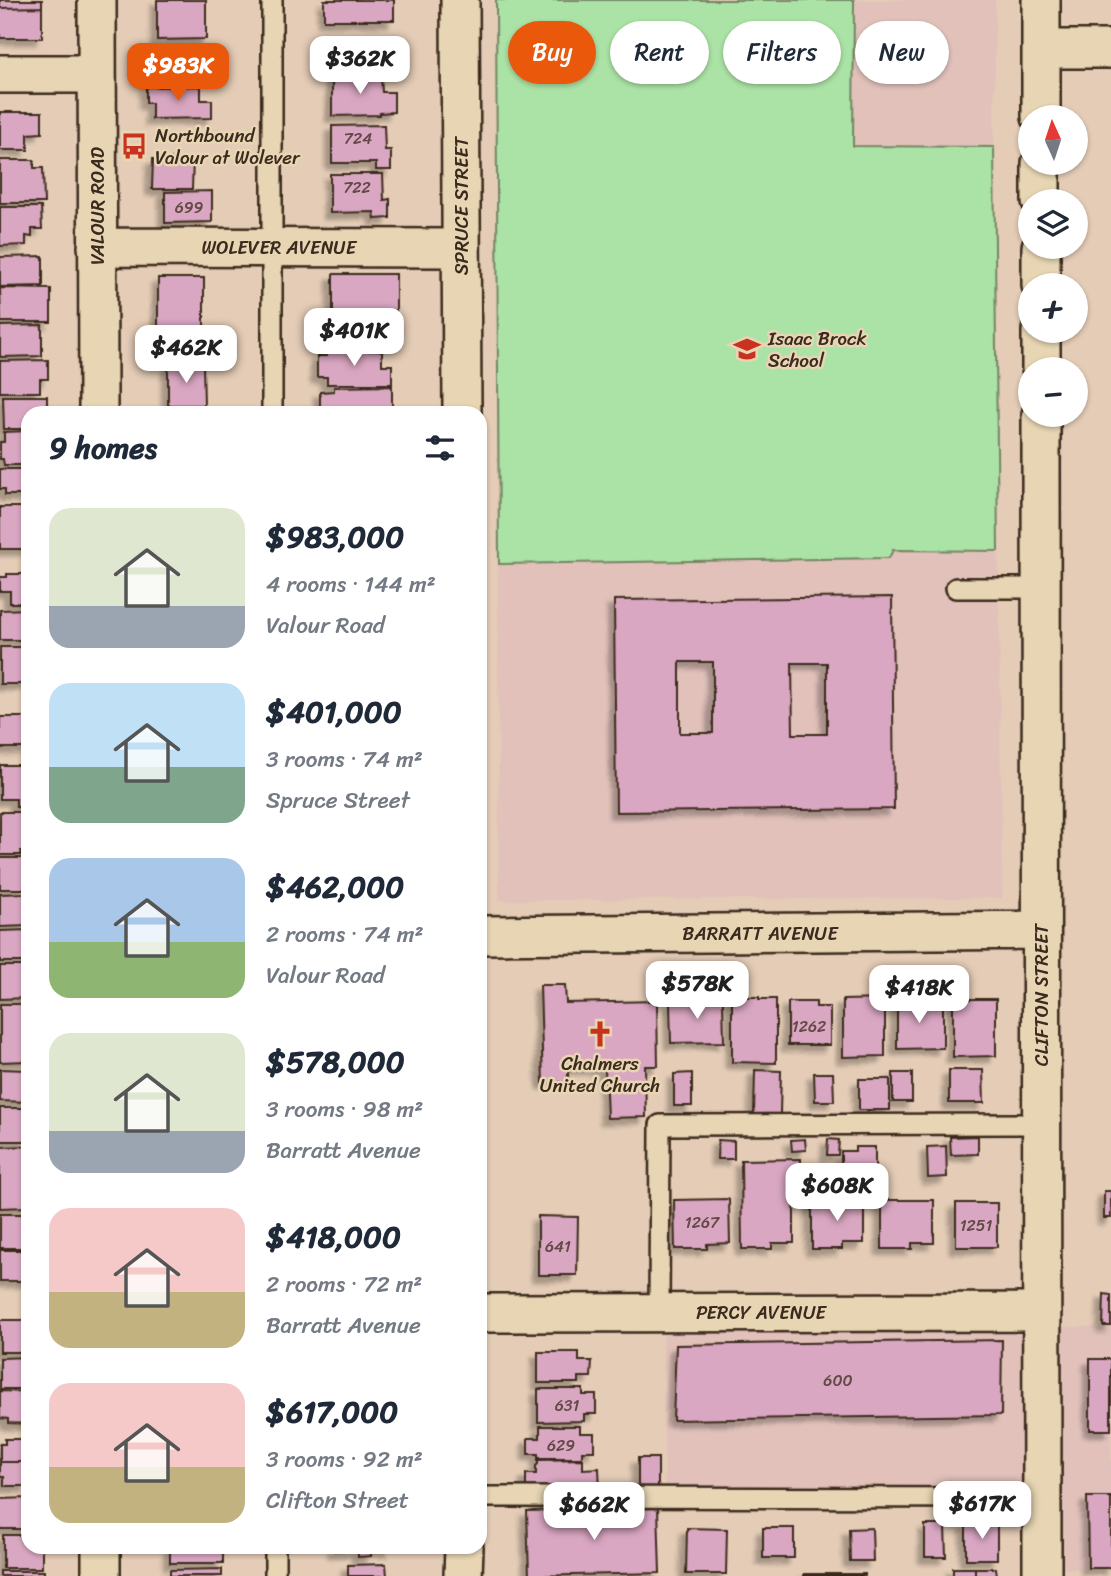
<!DOCTYPE html>
<meta charset="utf-8">
<style>
:root{--surface:#fff;--page:#f6f6f7;--text:#1f2937;--muted:#747a83;--accent:#ea580c}
body{margin:0;font-family:Sriracha,sans-serif;background:var(--page);color:var(--text);height:100vh;display:flex;flex-direction:column;font-size:26px;white-space:nowrap}
*{box-sizing:border-box;margin:0}
p{font-size:23px;color:var(--muted)}
.icon{flex:none;width:38px;height:38px;fill:none;stroke:currentColor;stroke-width:2;stroke-linecap:round;stroke-linejoin:round}
.map{position:relative;flex:1;overflow:hidden}
.panel{position:absolute;left:21px;top:406px;width:466px;height:1148px;display:flex;flex-direction:column;background:var(--surface);border-radius:21px;box-shadow:0 2px 5px #0004}
.panel>*{flex:none}
.banner{position:absolute;left:508px;top:21px;width:497px;height:63px;display:flex;gap:14px}
.needle{width:46px;rotate:357deg}
.controls{position:absolute;left:1018px;top:105px;display:grid;gap:14px}
.controls a{display:grid;place-items:center;width:70px;height:70px;border-radius:50%;background:var(--surface);box-shadow:0 2px 5px #0004;font-size:35px}
.price{position:absolute;translate:-50% -60px;padding:0 16px;border-radius:14px;background:#fff;color:#222;font-size:23px;line-height:46px;filter:drop-shadow(0 2px 4px #0008)}
.price::after{content:'';position:absolute;left:50%;top:42px;width:21px;height:16px;margin-left:-10px;background:inherit;clip-path:polygon(0 0,100% 0,50% 100%)}
.price.active{background:var(--accent);color:#fff}
ul{padding:0;list-style:none}
li{display:flex;align-items:center;gap:21px;height:175px;padding:0 28px}
li span{display:grid;place-items:center;flex:none;width:196px;height:140px;border-radius:21px;color:#555}
li>.icon{margin-inline-start:auto}
span .icon{width:84px;height:84px;fill:#fffc;stroke-width:1}
li b{font-size:30px}
h2{display:flex;justify-content:space-between;align-items:center;height:84px;padding:0 28px;font-size:30px}
.chip{padding:0 24px;border-radius:32px;background:var(--surface);box-shadow:0 2px 5px #0004;font-size:24px;line-height:63px}
.chip.active{background:var(--accent);color:#fff}
.map>svg:first-child{display:block}
.built{fill:#e1c1ba}
.green{fill:#abe2a5;stroke:#738662;stroke-width:2}
.building{fill:#daa7c2;stroke:#3b2a1e;stroke-width:2;fill-rule:evenodd;filter:url(#shadow)}
.lines{fill:none;stroke-linecap:round;stroke-linejoin:round}
.lane-casing{stroke:#3b2a1e;stroke-width:24}
.street-casing{stroke:#3b2a1e;stroke-width:42}
.lane{stroke:#e7d5b3;stroke-width:19}
.street{stroke:#e7d5b3;stroke-width:37}
.labels{text-anchor:middle;stroke-width:5;stroke-linejoin:round;paint-order:stroke}
.number-label{font-size:16px;fill:#634947}
.poi-label{font-size:19px;fill:#3b2a1e;stroke:#e7d5b3;text-anchor:start}
.street-label{font-size:19px;fill:#3b2a1e;stroke:#e7d5b3}
</style>
<div class="map">
<svg width="1111" height="1576" viewBox="0 0 1111 1576">
<defs>
<filter id="shadow"><feDropShadow dx="-6" dy="6" stdDeviation="2" flood-color="#0004"/></filter>
</defs>
<rect width="100%" height="100%" fill="#e4ccb6"/>
<filter id="ink" filterUnits="userSpaceOnUse"><feTurbulence type="fractalNoise" baseFrequency=".0143" numOctaves="2"/><feDisplacementMap in="SourceGraphic" scale="14" xChannelSelector="R" yChannelSelector="G"/><feConvolveMatrix kernelMatrix="1 2 1 2 8 2 1 2 1" color-interpolation-filters="sRGB"/></filter>
<g filter="url(#ink)">
<path class="built" d="M496,0H995L994,147L1002,898L500,900L499,886Z
M1111,1327V1569L1023,1568V1504L665,1493L663,1328Z"/>
<path class="green" d="M496,0H854L853,146L994,147L998,551L893,550L889,558L499,564Z"/>
<path class="building" d="M0,0H42V7L0,8Z
M157,0H206V39L157,40Z
M324,0H394V20H324Z
M42,7V38H0V8Z
M392,38V72H331L330,49H343V39Z
M212,51L213,70H200V82H146V52Z
M332,75H381L382,92H394V112L380,113V115L332,116Z
M201,86V100H212V118L152,119V103H146V87Z
M0,112H42V133L28,134V150H0Z
M384,125L385,150H391V170H376V163H332V126Z
M153,159H193L192,189H152Z
M0,160H34V168H43L44,203H0Z
M330,174H383L384,200L390,199V218L375,219L374,212L330,213Z
M212,191V222L165,223V192Z
M0,207H41L42,229H32V237L26,236V245L0,246Z
M43,256V286L0,287V257Z
M333,274H396V323L333,324Z
M158,278H204V333H158Z
M0,288L51,289V322H1Z
M42,325V356L0,357V326Z
M327,350L382,351V365H392V384H327V377H317V356H327Z
M48,360V379H40V392H0V361Z
M168,364H203L204,405H168Z
M392,386V413H334V408H320V392L334,391V387Z
M3,396H47V413H28V429H4Z
M28,431V465H4L3,459H0V442H4V432Z
M0,469H28V495H5V489H0Z
M0,507H28V549H0Z
M7,574H28V603H10V591H0V577H7Z
M892,597L894,809L616,812L614,600ZM680,662H713V733H680ZM792,663H827V734H793Z
M28,609V640H0V610Z
M0,647H28V684H0Z
M0,717H28V748H0Z
M0,765H28L27,807H16V799H0Z
M0,812H28V851H21V855H0Z
M0,858H28V889H0Z
M28,893V926L0,927V894Z
M28,930V962H0V931Z
M0,966H28V998L0,999Z
M540,985H565L566,1003L657,1001L658,1066H645L646,1117L607,1118L605,1068H568V1082L543,1083Z
M732,997H759V999H776V1063L732,1062Z
M689,999H723L724,1042L671,1043L670,1003L689,1002Z
M885,999V1056L843,1057V1000Z
M897,999H929V1006H943V1048L897,1049Z
M953,999H996V1056L953,1057Z
M788,1002H816V1007H830V1045H788Z
M0,1004H28V1061L0,1062Z
M0,1069L28,1070V1102L0,1101Z
M755,1070L781,1071L780,1114H754Z
M949,1070H983L984,1103H949Z
M692,1073V1106H674V1074Z
M814,1073H833L834,1101H815Z
M893,1073H912V1102H893Z
M859,1079H890V1110H859Z
M0,1108H28V1141H0Z
M978,1136V1154L951,1155L950,1137Z
M805,1139L806,1150L792,1151L791,1140Z
M828,1139L839,1140L838,1155H827Z
M718,1140L734,1141V1159H717Z
M28,1146V1207L0,1208V1147Z
M946,1146L947,1177L928,1178L927,1147Z
M855,1147H875V1180H841V1151H855Z
M801,1159V1206H794V1243H772V1249H742L741,1160Z
M1104,1191H1111V1218H1104Z
M729,1199L730,1243L707,1244V1249H675L674,1200Z
M812,1200H864V1243H842V1249H812Z
M882,1200H934V1243H912V1249H882Z
M956,1203H997V1247H956Z
M0,1214H28V1248H0Z
M538,1216L578,1217L577,1275H538Z
M0,1250H28V1281H0Z
M1104,1294L1111,1295V1326H1103Z
M0,1320H28V1352H0Z
M1002,1340L1001,1415L673,1420L676,1345Z
M538,1352H579V1361H592L591,1377H579V1383H538Z
M28,1357V1389H0V1358Z
M1090,1359H1111V1430H1090Z
M538,1389H583V1395H596V1414H584V1421L538,1422Z
M0,1391L28,1392V1424L8,1423V1419L0,1418Z
M540,1426H580V1433H594V1451H582V1458H538V1454H528V1438H540Z
M5,1439H28V1462H0V1444H5Z
M638,1458H658V1490H638Z
M583,1459V1469L599,1468L600,1493L526,1490V1474H536V1466L538,1464V1460Z
M0,1462H28V1486H4V1477H0Z
M1087,1497H1111V1568H1088Z
M28,1498V1529H0V1499Z
M658,1508L660,1573L529,1576L527,1511Z
M966,1524H997V1559H966Z
M925,1525H945L946,1557H925Z
M687,1528L727,1529L726,1574H686Z
M763,1528H794V1558H763Z
M872,1528L873,1561H850L849,1529Z
M3,1535H28V1547H42V1568H3Z
M170,1547H223V1563H170Z
M334,1547H392V1550H371V1556L358,1557V1550L334,1551Z
M386,1564L387,1576H348V1565Z
M953,1568H975V1576H953Z
M975,1568H996L997,1576H975Z
M222,1569V1576H170V1570Z
M0,1571H44V1576H0Z
M804,1574H865V1576H804Z"/>
<g class="lines">
<g class="lane-casing">
<path id="lane" d="M272,0V413
M956,588H1041
M659,1312L660,1125L1041,1124
M480,1497L1042,1498
M275,1547V1576"/>
</g>
<g class="street-casing">
<path id="street" d="M97,0L98,413
M460,0L462,413
M1041,0V117
M1041,49H1111
M0,74H97
M1041,163V201
M97,247L461,248
M1041,247V285
M1041,331V369
M1041,415L1042,1576
M480,935L1041,930
M480,1313L1042,1312
M101,1547V1576
M463,1576L464,1547"/>
</g>
<use href="#lane" class="lane"/>
<use href="#street" class="street"/>
</g>
</g>
<defs>
<g id="bus-bare" transform="scale(2.1)"><path d="M-5-6H5V4H4V6H2V4H-2V6H-4V4H-5ZM-3.5-4V0h7V-4ZM-3.5 1.2v1.5H-2V1.2ZM2 1.2v1.5H3.5V1.2Z" fill="#c8321e" stroke="#e7d5b3" stroke-width="2.5" paint-order="stroke"/></g>
<g id="school-bare" transform="scale(2.1)"><path d="M0-5L7-2L0 1L-7-2ZM-4 1L0 2.5L4 1V4Q0 6-4 4Z" fill="#c8321e" stroke="#e7d5b3" stroke-width="2.5" paint-order="stroke"/></g>
<g id="church-bare" transform="scale(2.1)"><path d="M-1.2-6h2.4v3.5h3.3v2.4h-3.3V6h-2.4V-.1h-3.3v-2.4h3.3Z" fill="#c8321e" stroke="#e7d5b3" stroke-width="2.5" paint-order="stroke"/></g>
</defs>
<g fill-rule="evenodd">
<use href="#bus-bare" x="134" y="146"/>
<use href="#school-bare" x="747" y="349"/>
<use href="#church-bare" x="600" y="1034"/>
</g>
<g class="labels">
<g class="number-label">
<text x="358" y="144">724</text>
<text x="357" y="193">722</text>
<text x="189" y="213">699</text>
<text x="809" y="1032">1262</text>
<text x="702" y="1228">1267</text>
<text x="976" y="1231">1251</text>
<text x="558" y="1252">641</text>
<text x="838" y="1386">600</text>
<text x="567" y="1411">631</text>
<text x="561" y="1451">629</text>
</g>
<g class="poi-label">
<text x="155" y="142">Northbound<tspan x="155" dy="22">Valour at Wolever</tspan></text>
<text x="768" y="345">Isaac Brock<tspan x="768" dy="22">School</tspan></text>
<text x="600" y="1070" text-anchor="middle">Chalmers<tspan x="600" dy="22">United Church</tspan></text>
</g>
<g class="street-label">
<text transform="translate(97 206) rotate(-90)" y="7">VALOUR ROAD</text>
<text transform="translate(461 206) rotate(-90)" y="7">SPRUCE STREET</text>
<text x="279" y="254">WOLEVER AVENUE</text>
<text x="760" y="940">BARRATT AVENUE</text>
<text transform="translate(1041 995) rotate(-90)" y="7">CLIFTON STREET</text>
<text x="761" y="1319">PERCY AVENUE</text>
</g>
</g>
</svg>
<div class="controls">
<a><svg class="needle" viewBox="-14 -14 28 28"><path d="M0-13l5 13h-10z" fill="#e53935"/><path d="M0 13l5-13h-10z" fill="#747a83"/></svg></a>
<a><svg class="icon" aria-label="layers" viewBox="0 0 24 24"><path d="M12 4l9 5-9 5-9-5zM3 14l9 5 9-5"/></svg></a>
<a>+</a>
<a>−</a>
</div>
<b class="price" style="left:360px;top:96px">$362K</b>
<b class="price active" style="left:178px;top:103px">$983K</b>
<b class="price" style="left:354px;top:368px">$401K</b>
<b class="price" style="left:186px;top:385px">$462K</b>
<b class="price" style="left:697px;top:1021px">$578K</b>
<b class="price" style="left:919px;top:1025px">$418K</b>
<b class="price" style="left:837px;top:1223px">$608K</b>
<b class="price" style="left:982px;top:1541px">$617K</b>
<b class="price" style="left:594px;top:1542px">$662K</b>
<div class="banner">
<a class="chip active">Buy</a>
<a class="chip">Rent</a>
<a class="chip">Filters</a>
<a class="chip">New</a>
</div>
<section class="panel">
<h2>9 homes<svg class="icon" aria-label="filters" viewBox="0 0 24 24"><path d="M4 7h16M4 17h16"/><circle cx="9" cy="7" r="2"/><circle cx="15" cy="17" r="2"/></svg></h2>
<ul>
<li><span style="background:linear-gradient(#dfe7d0 70%,#9aa5b1 0)"><svg class="icon" aria-label="home" viewBox="0 0 24 24"><path d="M3 11l9-7 9 7M6 9v11h12V9"/></svg></span><div><b>$983,000</b><p>4 rooms · 144 m²</p><p>Valour Road</p></div></li>
<li><span style="background:linear-gradient(#bfe0f5 60%,#7fa58c 0)"><svg class="icon" aria-label="home" viewBox="0 0 24 24"><path d="M3 11l9-7 9 7M6 9v11h12V9"/></svg></span><div><b>$401,000</b><p>3 rooms · 74 m²</p><p>Spruce Street</p></div></li>
<li><span style="background:linear-gradient(#a9c7e8 60%,#8fb573 0)"><svg class="icon" aria-label="home" viewBox="0 0 24 24"><path d="M3 11l9-7 9 7M6 9v11h12V9"/></svg></span><div><b>$462,000</b><p>2 rooms · 74 m²</p><p>Valour Road</p></div></li>
<li><span style="background:linear-gradient(#dfe7d0 70%,#9aa5b1 0)"><svg class="icon" aria-label="home" viewBox="0 0 24 24"><path d="M3 11l9-7 9 7M6 9v11h12V9"/></svg></span><div><b>$578,000</b><p>3 rooms · 98 m²</p><p>Barratt Avenue</p></div></li>
<li><span style="background:linear-gradient(#f6c9c9 60%,#c2b280 0)"><svg class="icon" aria-label="home" viewBox="0 0 24 24"><path d="M3 11l9-7 9 7M6 9v11h12V9"/></svg></span><div><b>$418,000</b><p>2 rooms · 72 m²</p><p>Barratt Avenue</p></div></li>
<li><span style="background:linear-gradient(#f6c9c9 60%,#c2b280 0)"><svg class="icon" aria-label="home" viewBox="0 0 24 24"><path d="M3 11l9-7 9 7M6 9v11h12V9"/></svg></span><div><b>$617,000</b><p>3 rooms · 92 m²</p><p>Clifton Street</p></div></li>
</ul>
</section>
</div>
